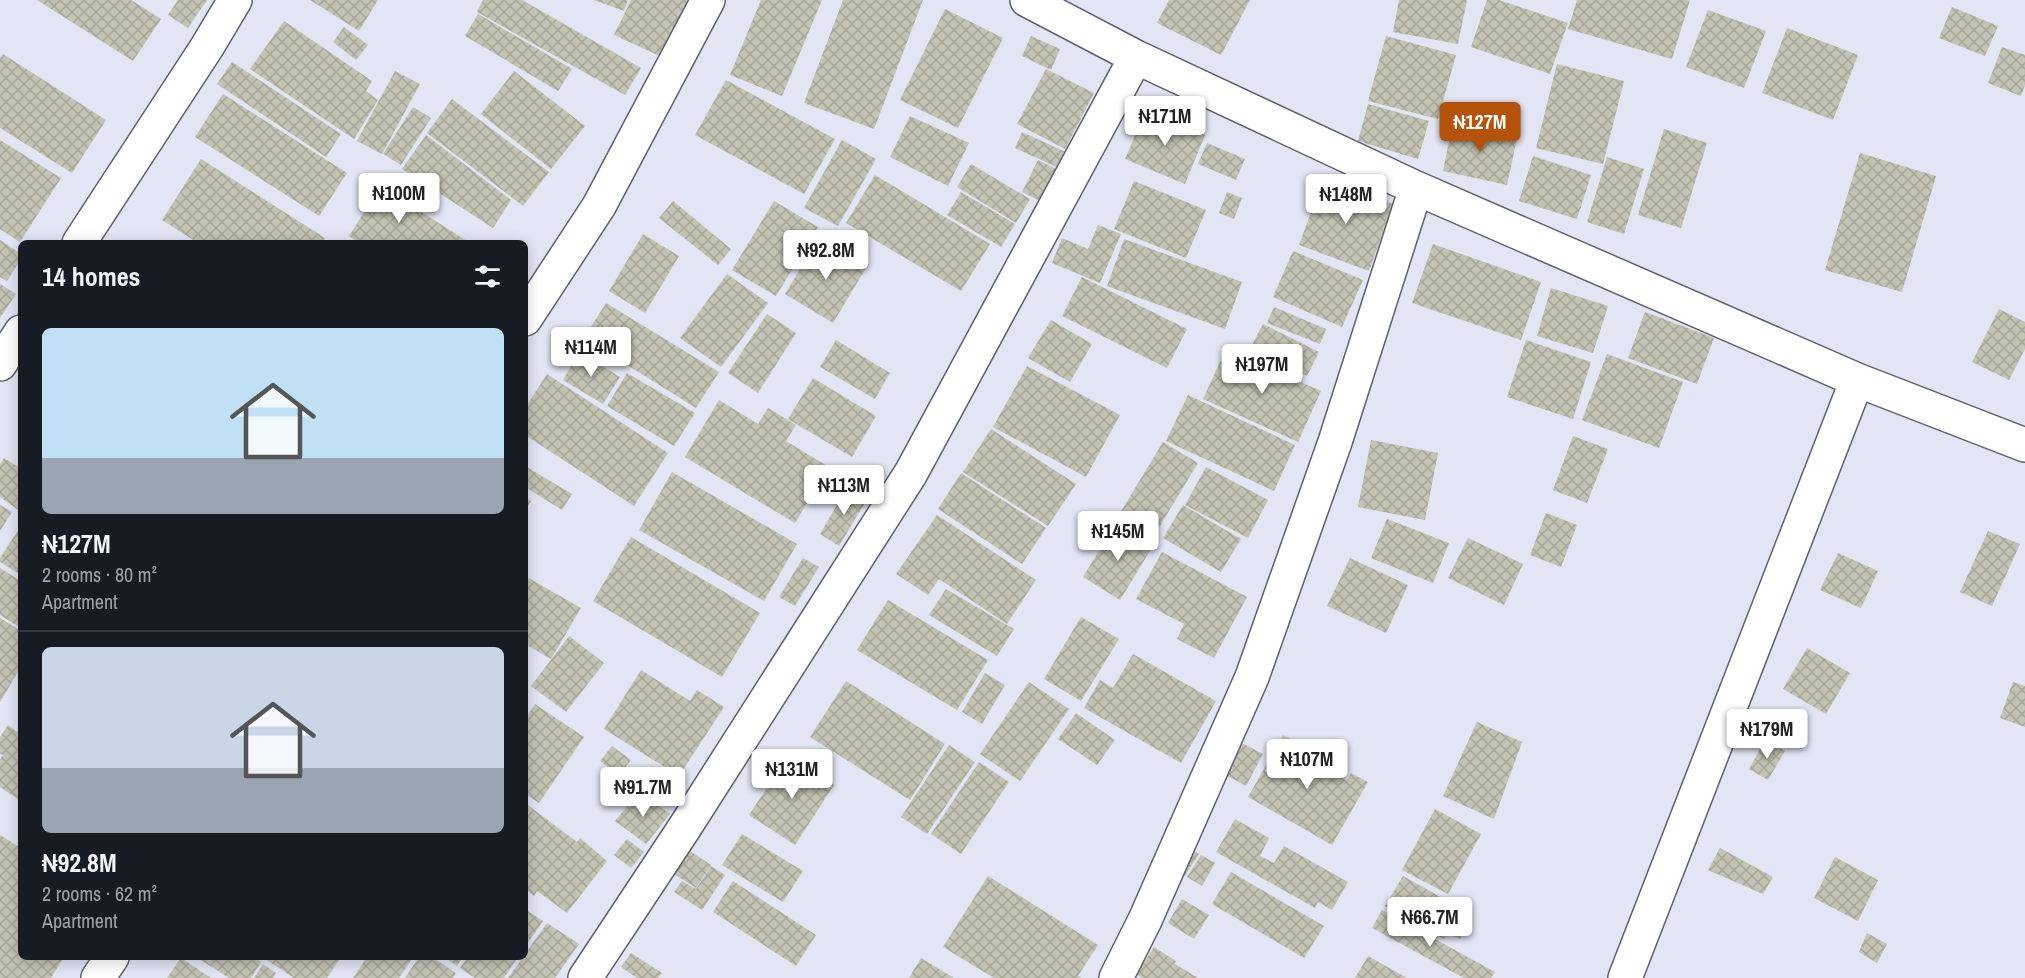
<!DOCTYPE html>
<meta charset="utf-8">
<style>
:root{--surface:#171b24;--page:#242831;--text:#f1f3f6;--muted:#9ea1a6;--line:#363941;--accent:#b45309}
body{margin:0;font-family:"Archivo Narrow",sans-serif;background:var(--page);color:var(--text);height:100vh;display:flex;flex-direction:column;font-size:22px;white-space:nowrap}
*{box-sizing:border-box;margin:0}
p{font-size:20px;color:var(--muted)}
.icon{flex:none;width:33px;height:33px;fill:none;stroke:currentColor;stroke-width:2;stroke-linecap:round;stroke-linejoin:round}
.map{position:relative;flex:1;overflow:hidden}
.sheet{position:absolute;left:18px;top:240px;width:510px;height:720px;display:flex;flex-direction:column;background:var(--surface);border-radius:9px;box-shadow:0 3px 15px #0003}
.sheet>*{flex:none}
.price{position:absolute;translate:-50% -51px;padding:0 14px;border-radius:6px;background:#fff;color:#222;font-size:20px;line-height:39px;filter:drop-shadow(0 2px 3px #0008)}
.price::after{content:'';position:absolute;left:50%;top:36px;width:18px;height:14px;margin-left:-9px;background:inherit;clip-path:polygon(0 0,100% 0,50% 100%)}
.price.selected{background:var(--accent);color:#fff}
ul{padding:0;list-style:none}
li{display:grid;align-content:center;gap:12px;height:318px;padding:0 24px}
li+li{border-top:2px solid var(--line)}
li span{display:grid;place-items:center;height:186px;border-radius:9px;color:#555}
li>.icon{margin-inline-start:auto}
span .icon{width:108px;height:108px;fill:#fffc;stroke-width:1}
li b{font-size:26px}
h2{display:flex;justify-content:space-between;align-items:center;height:72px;padding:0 24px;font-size:26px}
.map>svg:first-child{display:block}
.building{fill:url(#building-cross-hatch)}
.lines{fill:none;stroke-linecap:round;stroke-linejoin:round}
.minor-casing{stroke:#5f606d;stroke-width:36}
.minor{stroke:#fff;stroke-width:33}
</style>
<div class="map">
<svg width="2025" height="978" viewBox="0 0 2025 978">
<defs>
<pattern id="building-cross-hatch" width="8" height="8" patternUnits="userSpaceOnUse" patternTransform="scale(1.5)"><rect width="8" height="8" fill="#c2c3b3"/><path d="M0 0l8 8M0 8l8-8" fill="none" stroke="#a6a699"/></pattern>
</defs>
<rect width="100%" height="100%" fill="#e3e4f4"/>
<path class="building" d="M37,0H131L161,19L133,61Z
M178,0H207L188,28L168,15Z
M310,0H378L359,31Z
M483,0H522L641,68L625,95L477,12Z
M594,0H628L624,11Z
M631,0H689L662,57L614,35Z
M761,0H822L782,96L730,75Z
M843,0H923L874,129L804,103Z
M1169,0H1250L1221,55L1157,23Z
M1399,0H1467L1458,44L1393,32Z
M1487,0H1499L1568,23L1550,74L1471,47Z
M1577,0H1690L1672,59L1568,29Z
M1952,7L1998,26L1985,56L1939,38Z
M945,9L1003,38L958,128L900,100Z
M1708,10L1766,31L1744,88L1686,67Z
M478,14L572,69L558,91L465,36Z
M284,21L372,81L366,91L378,100L354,139L250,69Z
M344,27L368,45L356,60L333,42Z
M1787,28L1858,55L1833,120L1762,93Z
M1031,36L1060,49L1051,70L1022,56Z
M1386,36L1456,55L1438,119L1368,101Z
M2002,47L2025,55V85L2021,96L1988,83Z
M3,54L106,120L72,173L0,128V58Z
M232,62L341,134L326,157L217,84Z
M1557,64L1624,81L1603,164L1536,148Z
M1046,69L1094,93L1065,149L1017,124Z
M395,71L420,84L382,154L357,141Z
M514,71L585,126L551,169L481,114Z
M726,80L835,139L804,194L695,135Z
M223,94L347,173L319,216L195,137Z
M452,99L549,172L523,206L427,133Z
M1368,104L1429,121L1418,159L1358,141Z
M413,107L431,118L401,165L383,154Z
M1146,110L1205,135L1185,184L1125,159Z
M910,116L969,143L948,186L890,157Z
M1453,121L1518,134L1507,185L1443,171Z
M1664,129L1707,143L1681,228L1638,215Z
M1022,132L1068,153L1061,169L1015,148Z
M426,135L511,200L493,228L402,169Z
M0,140L61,178L20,242L0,229Z
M842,140L876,159L838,226L804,208Z
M1207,143L1245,159L1236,180L1198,164Z
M1860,153L1936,176L1902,292L1825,270Z
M1533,156L1591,175L1577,219L1519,201Z
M1607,157L1644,169L1624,234L1587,222Z
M201,159L325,238L322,243H198L162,220Z
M1038,160L1060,171L1044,203L1022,192Z
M971,164L1030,199L1016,223L957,187Z
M875,175L990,244L961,291L846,223Z
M1323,180L1393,204L1369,271L1299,245Z
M1134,181L1206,210L1186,258L1114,229Z
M381,186L470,243H359L349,236Z
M961,192L1015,224L1001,247L947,215Z
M1227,192L1242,198L1234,219L1219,213Z
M673,201L731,249L718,265L659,218Z
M774,201L818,227L776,296L732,270Z
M1098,225L1121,234L1100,283L1052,263L1062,238L1088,249Z
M643,234L679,256L645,313L609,291Z
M818,239L866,268L833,323L785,294Z
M1124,239L1242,282L1225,329L1107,286Z
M0,240L21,254V259L7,281L0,277Z
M1433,244L1541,282L1521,340L1412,303Z
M1293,251L1363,280L1342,327L1273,297Z
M727,274L768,303L721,367L680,338Z
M1082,277L1187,329L1167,368L1062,316Z
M0,284L16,294L0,318Z
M1551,288L1608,306L1593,353L1537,336Z
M606,303L719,372L696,408L584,338Z
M1274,307L1326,329L1320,344L1267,323Z
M1999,309L2025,322V349L2009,380L1972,362Z
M1645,312L1714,338L1697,384L1628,358Z
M767,314L796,333L758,393L728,373Z
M1051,320L1092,344L1070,382L1028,358Z
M1263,324L1319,352L1307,376L1251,347Z
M836,340L890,373L875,399L820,367Z
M1526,340L1591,362L1573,419L1507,397Z
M1226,349L1321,391L1298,442L1203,399Z
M579,352L620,377L603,404L563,380Z
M1607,354L1683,382L1659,448L1582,420Z
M1027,366L1120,415L1086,477L993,427Z
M627,373L695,413L674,446L607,406Z
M547,374L668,453L634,506L525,435V408Z
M813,378L876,416L852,457L788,419Z
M1188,395L1295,445L1274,491L1166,441Z
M719,400L758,424L768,408L796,425L786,441L829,467L795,523L685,457Z
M991,429L1076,484L1048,526L963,472Z
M1573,436L1608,449L1587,503L1553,490Z
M1371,440L1438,453L1425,520L1358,507Z
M1163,442L1198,463L1152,539L1117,518Z
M4,458L17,466L21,460V512L0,497V464Z
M525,466L572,494L562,510L525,487Z
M1206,467L1268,500L1248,538L1185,505Z
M672,472L797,544L764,601L639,530Z
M961,473L1046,528L1022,564L938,509Z
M848,486L868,498L839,546L820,534Z
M525,497L531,501L525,511Z
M0,505L12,512L0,531Z
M1183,505L1241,539L1221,572L1163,538Z
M1546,513L1577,525L1561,567L1530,555Z
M937,515L1036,580L1007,624L939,579L928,595L896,574Z
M1387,519L1449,543L1433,583L1371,558Z
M1116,523L1153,546L1120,600L1083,577Z
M21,526V575L0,562V558Z
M1988,531L2020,544L1992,606L1960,592Z
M631,537L760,613L722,677L593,601Z
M1468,538L1523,564L1504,605L1448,578Z
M1162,552L1247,597L1214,658L1177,639L1184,624L1136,599Z
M1838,553L1878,571L1861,608L1820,590Z
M803,558L819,567L795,606L779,597Z
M1350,558L1408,585L1386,633L1327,606Z
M0,568L21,581V628L0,615Z
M525,576L581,608L551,659L525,644Z
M946,589L1014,629L997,656L929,615Z
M888,600L988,660L957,710L857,650Z
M1081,617L1119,639L1081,701L1044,679Z
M0,618L21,631V667L0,702Z
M569,636L604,663L566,712L531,686Z
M1807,648L1850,673L1826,714L1783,689Z
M1133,654L1216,701L1181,763L1084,708L1100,680L1113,688Z
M641,670L690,701L697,690L724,707L679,776L604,729Z
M985,673L1005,685L982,724L962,712Z
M846,681L945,744L910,800L810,737Z
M1029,682L1069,709L1020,781L980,754Z
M2013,682L2025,686V727L2000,718Z
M535,704L584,737L539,803L525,794V719Z
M1076,713L1115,740L1097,765L1058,739Z
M1477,722L1522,742L1494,819L1443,796Z
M8,725L17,732L21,726V801L0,787V759L3,755L0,754V737Z
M1283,735L1333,762L1329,770L1347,781L1351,773L1368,782L1332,845L1248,797Z
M1765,740L1785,751L1768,780L1749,769Z
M1242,743L1263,754L1246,786L1224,774Z
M949,745L975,762L927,834L901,817Z
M612,746L631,760L619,775L600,761Z
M788,756L834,785L795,845L749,815Z
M979,762L1009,782L961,854L931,834Z
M640,791L670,814L646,844L615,821Z
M525,803L577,842L580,838L607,861L567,913L537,891L534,896L525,889Z
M1435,809L1481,834L1448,894L1402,870Z
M1235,819L1269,838L1260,856L1274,863L1284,846L1348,882L1332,910L1318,902L1315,908L1216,852Z
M742,834L803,871L783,902L722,865Z
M0,835L21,848V957H64L51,978H0Z
M627,839L644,852L631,868L614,855Z
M1186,846L1199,854L1185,876L1173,869Z
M684,847L711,865L696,888L669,871Z
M1720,848L1773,877L1763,894L1708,870Z
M1201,855L1215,863L1202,886L1187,877Z
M1835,857L1878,880L1858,921L1814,898Z
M711,866L725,875L702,910L674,892L682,881L696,889Z
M1231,872L1324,926L1304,958L1212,904Z
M988,876L1098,945L1078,976L1082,978H994L943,947Z
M1403,876L1462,909L1458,915L1470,922L1460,939L1448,933L1444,939L1385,906Z
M733,881L816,935L796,966L713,912Z
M1182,899L1209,915L1194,939L1168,923Z
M525,909L543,921L525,947Z
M1382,910L1495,972L1491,978H1464L1372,928Z
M547,923L579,944L555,978H508L523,957H525V954Z
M1867,933L1887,944L1877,963L1859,952Z
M1154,947L1176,961L1175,964L1198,978H1142L1136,974Z
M631,953L662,973L658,978H637L621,967Z
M1368,956L1407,978H1355Z
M196,957H254L261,962L251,978H229Z
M262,957H341L327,978H294Z
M367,957H413L399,978H353Z
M419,957H432L456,973L453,978H405Z
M444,957H463L457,966Z
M468,957H518L504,978H475L460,968Z
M181,958L211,978H167Z
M921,958L954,978H909Z
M263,964L276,973L273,978H254Z"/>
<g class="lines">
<g class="minor-casing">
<path id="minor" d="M1027,0L1136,57L1416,188L1857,380L2025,445
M79,243L207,47L235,0
M525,319L599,206L708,0
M0,364L21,332
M98,978L112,957
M585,978L683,830L911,473L1136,57
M1116,978L1145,920L1252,677L1335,442L1416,188
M1625,978L1857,380"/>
</g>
<use href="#minor" class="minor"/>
</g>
</svg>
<b class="price" style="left:1165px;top:147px">₦171M</b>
<b class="price selected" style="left:1480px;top:153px">₦127M</b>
<b class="price" style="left:399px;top:224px">₦100M</b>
<b class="price" style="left:1346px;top:225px">₦148M</b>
<b class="price" style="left:826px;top:281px">₦92.8M</b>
<b class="price" style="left:591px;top:378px">₦114M</b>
<b class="price" style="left:1262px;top:395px">₦197M</b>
<b class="price" style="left:844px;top:516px">₦113M</b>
<b class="price" style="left:1118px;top:562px">₦145M</b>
<b class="price" style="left:1767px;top:760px">₦179M</b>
<b class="price" style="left:1307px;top:790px">₦107M</b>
<b class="price" style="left:792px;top:800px">₦131M</b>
<b class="price" style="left:643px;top:818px">₦91.7M</b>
<b class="price" style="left:1430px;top:948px">₦66.7M</b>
<section class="sheet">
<h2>14 homes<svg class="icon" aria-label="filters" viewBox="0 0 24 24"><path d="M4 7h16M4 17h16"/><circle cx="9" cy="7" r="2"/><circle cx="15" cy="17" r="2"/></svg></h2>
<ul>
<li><span style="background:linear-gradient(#bfe0f5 70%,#9aa5b1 0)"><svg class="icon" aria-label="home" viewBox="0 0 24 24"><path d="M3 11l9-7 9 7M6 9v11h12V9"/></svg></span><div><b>₦127M</b><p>2 rooms · 80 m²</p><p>Apartment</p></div></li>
<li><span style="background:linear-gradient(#c9d6e8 65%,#9aa5b1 0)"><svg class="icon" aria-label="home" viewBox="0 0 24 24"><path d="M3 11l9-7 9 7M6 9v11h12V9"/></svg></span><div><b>₦92.8M</b><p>2 rooms · 62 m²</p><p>Apartment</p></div></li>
</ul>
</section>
</div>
